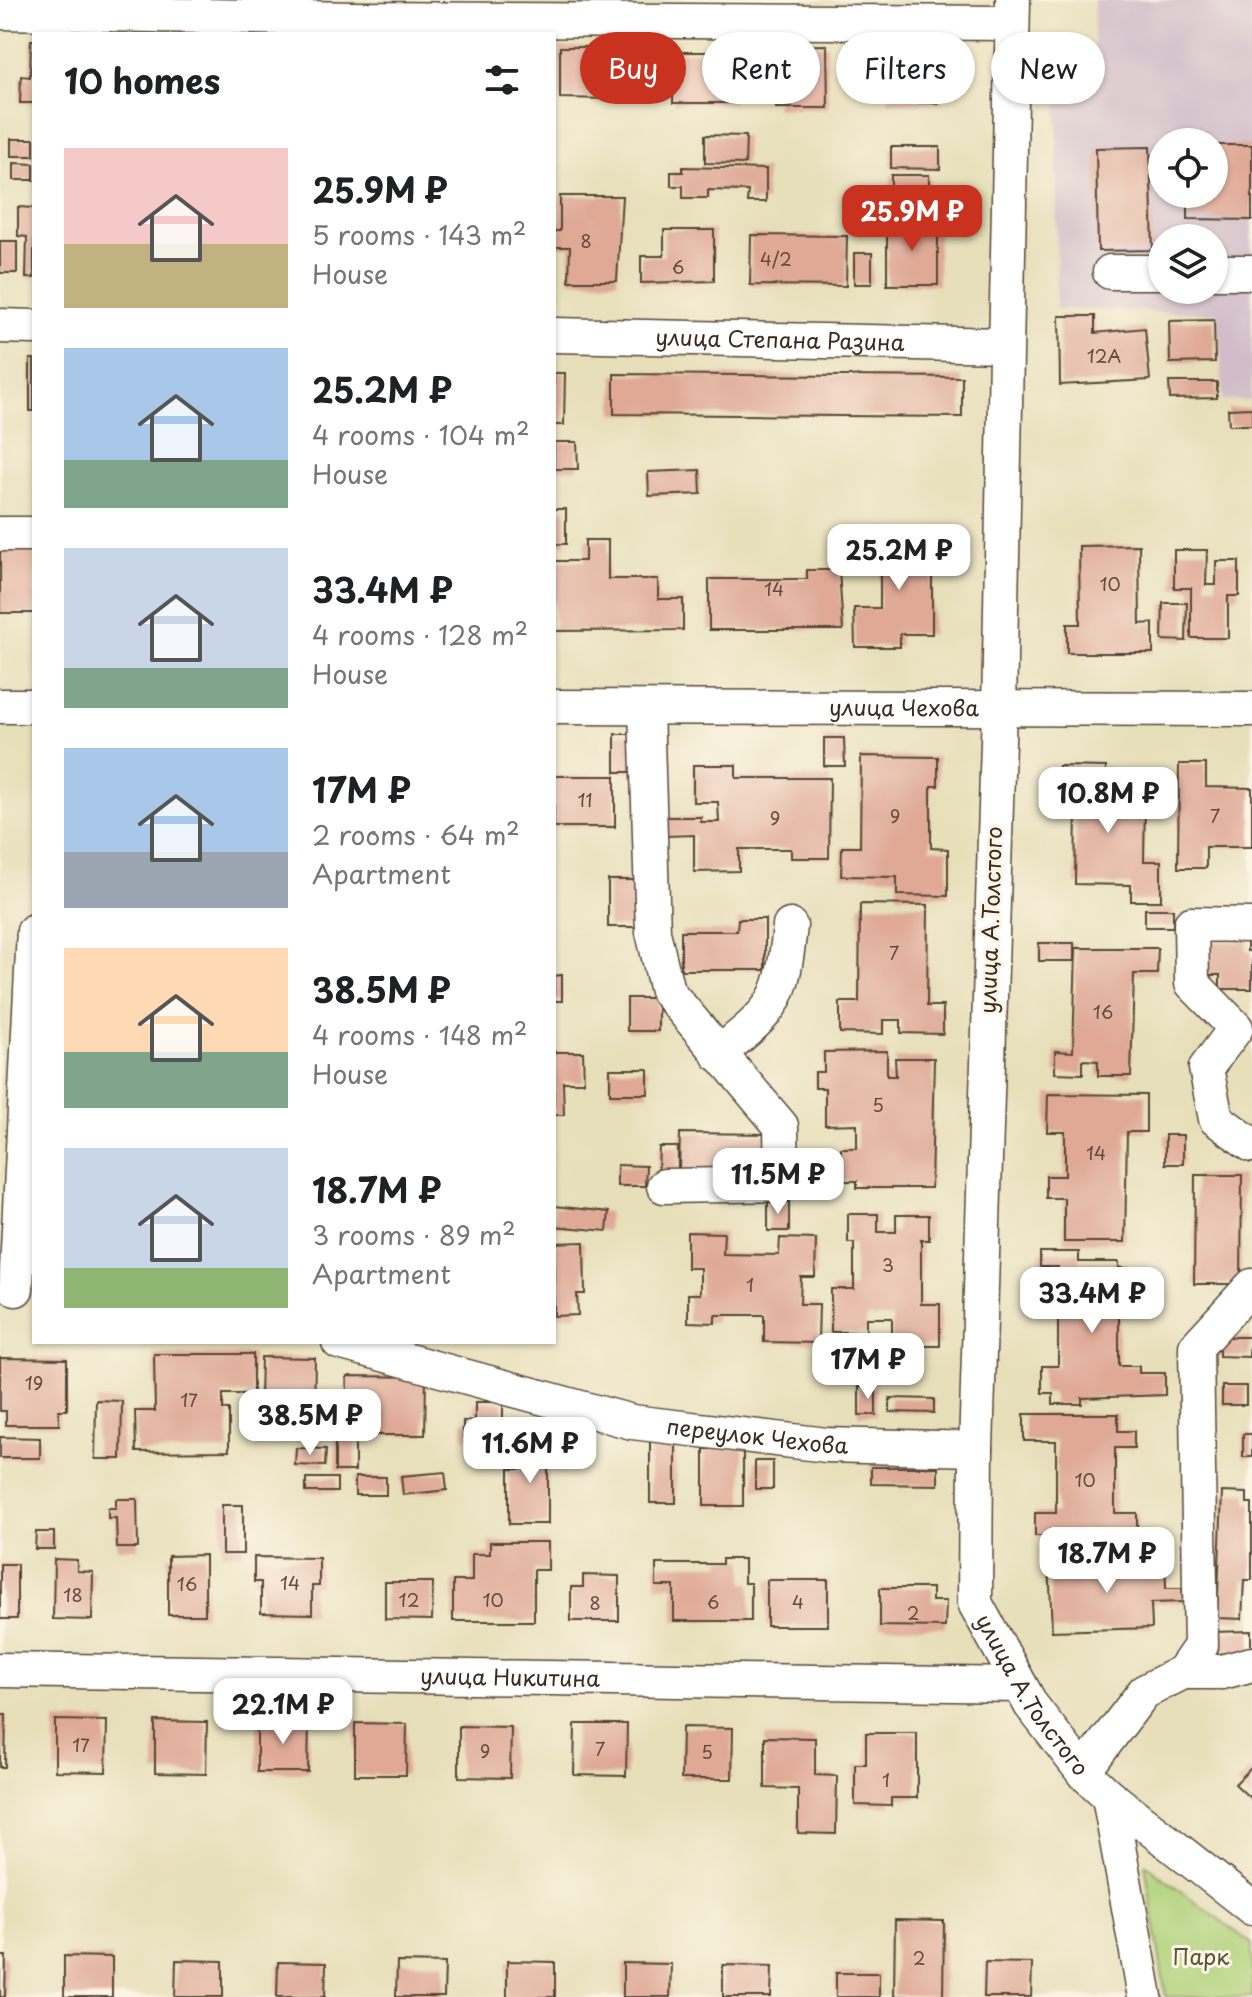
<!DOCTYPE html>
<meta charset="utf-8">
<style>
:root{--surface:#fff;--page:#f2f2f2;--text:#202124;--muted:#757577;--accent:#c8321e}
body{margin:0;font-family:"Playpen Sans",sans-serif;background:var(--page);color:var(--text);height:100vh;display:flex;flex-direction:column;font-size:30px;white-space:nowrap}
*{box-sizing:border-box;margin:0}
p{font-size:26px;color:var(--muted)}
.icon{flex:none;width:44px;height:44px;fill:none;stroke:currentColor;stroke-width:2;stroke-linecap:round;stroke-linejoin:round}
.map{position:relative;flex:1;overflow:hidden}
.drawer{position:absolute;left:32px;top:32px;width:524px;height:1312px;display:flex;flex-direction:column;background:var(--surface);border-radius:0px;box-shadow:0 2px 6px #0004}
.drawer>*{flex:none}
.banner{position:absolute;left:580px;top:32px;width:552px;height:72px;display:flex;gap:16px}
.tools{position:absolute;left:1148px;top:128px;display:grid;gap:16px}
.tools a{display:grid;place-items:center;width:80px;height:80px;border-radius:50%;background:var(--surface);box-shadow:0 2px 6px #0004;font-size:40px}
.price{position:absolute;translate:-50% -68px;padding:0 18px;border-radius:16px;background:#fff;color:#222;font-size:26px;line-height:52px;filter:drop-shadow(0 2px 4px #0008)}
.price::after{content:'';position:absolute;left:50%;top:48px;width:24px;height:18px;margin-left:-12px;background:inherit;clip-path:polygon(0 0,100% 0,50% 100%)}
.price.selected{background:var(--accent);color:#fff}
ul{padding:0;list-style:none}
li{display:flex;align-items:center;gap:24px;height:200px;padding:0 32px}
li span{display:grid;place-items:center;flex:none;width:224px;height:160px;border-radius:0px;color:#555}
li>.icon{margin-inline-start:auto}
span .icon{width:96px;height:96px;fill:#fffc;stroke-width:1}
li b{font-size:34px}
h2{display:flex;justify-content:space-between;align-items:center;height:96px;padding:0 32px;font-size:34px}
.chip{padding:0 28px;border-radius:36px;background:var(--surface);box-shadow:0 2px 6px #0004;font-size:28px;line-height:72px}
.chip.selected{background:var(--accent);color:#fff}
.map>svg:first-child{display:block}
.industrial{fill:#d1bdc9;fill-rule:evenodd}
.green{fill:#b0d27a;stroke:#767e4c;stroke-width:2}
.building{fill:#dfa996}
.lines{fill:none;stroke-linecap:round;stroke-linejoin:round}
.minor-casing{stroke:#554535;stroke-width:37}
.minor{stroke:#fff;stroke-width:34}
.labels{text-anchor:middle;stroke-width:6;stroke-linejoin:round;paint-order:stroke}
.number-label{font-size:18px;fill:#644a3c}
.street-label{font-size:22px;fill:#3b2a1e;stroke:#fcf5e5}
.park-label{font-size:22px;fill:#585435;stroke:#fcf5e5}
</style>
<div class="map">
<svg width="1252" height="1997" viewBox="0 0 1252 1997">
<rect width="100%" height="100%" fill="#fcf5e5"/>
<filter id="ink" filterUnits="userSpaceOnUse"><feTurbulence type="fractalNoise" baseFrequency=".0125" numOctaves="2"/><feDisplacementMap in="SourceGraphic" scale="16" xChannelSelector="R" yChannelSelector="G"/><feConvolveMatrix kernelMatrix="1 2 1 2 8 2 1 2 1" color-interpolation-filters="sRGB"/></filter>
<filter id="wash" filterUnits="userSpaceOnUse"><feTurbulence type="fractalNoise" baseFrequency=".006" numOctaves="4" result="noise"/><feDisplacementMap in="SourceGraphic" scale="32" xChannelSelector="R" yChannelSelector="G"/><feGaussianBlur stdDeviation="1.8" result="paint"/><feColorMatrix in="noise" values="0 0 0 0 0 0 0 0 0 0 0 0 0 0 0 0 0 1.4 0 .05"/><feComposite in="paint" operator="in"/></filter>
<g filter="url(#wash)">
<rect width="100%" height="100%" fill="#e7dfba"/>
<path class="industrial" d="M1094,0H1252V401L1223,400L1218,313L1056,309L1058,63H1094ZM1162,142H1214V194H1162ZM1162,238H1214V290H1162Z"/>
<path class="green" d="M1145,1864L1252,1944V1997H1166Z"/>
<g id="blocks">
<path class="building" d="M31,40H34V103H20L21,76L30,77Z
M827,45L828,108H776V46Z
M560,47H612L611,99L560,98Z
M637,50H658V82H637Z
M746,51H768V83H746Z
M855,51H876L875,83H854Z
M889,51H941L940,103L889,102Z
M674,52H725V61H734L733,103H673Z
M705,135L746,136L745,164L705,163Z
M11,139H34V156H11Z
M1214,145H1252V220L1188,219V194H1214Z
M891,147H940V169L891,168Z
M1150,147L1153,250L1098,251L1096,148Z
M14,163L34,164V180H14Z
M683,167L766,169V202H747L748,191L708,190V198H683V186H671V172H683Z
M891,175H929V191L891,190Z
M560,196H622L617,281H569L570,247H554V231H560Z
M18,207L34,208V278H26L27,237L18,236Z
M887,220L938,221V285H887Z
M664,230H714V281L641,283V256H664Z
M751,235L847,236L846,286L750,285Z
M0,241H17V273H0Z
M854,253H872V284H854Z
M1059,316H1095V333L1145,328L1150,380L1060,385Z
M1214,320L1215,362L1170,363L1169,321Z
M30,359H34V411H30Z
M554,373H565L564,425H554Z
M614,374L962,377V417L614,414Z
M1169,382H1217V398L1170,399Z
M1252,408V425H1229L1228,409Z
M554,442H577L578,469H554Z
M700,470L701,494L649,496L648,472Z
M554,509H566V544H554Z
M880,532H932V634H900V647H855L854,608H880Z
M585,540H608V579H658V599H683V630L555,631L554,561H585Z
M0,543H34V613H0Z
M1139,545L1140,624L1153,623V653H1067V624H1080L1079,546Z
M1174,550H1207L1206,585H1216V561H1239V596H1228V638H1191V588H1174Z
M807,570H839L843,630H709V579H807Z
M1163,603H1187L1186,641L1162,640Z
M615,734H637V772H615Z
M824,738H844L845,766H824Z
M861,756L938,757V786H931V848L948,849V896L897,895V877L841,876L842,847H860Z
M1179,764H1206V787L1252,788V847H1206V868H1178Z
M693,765H736V778H830L829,858H791V849H739V871L694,872V835L665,836V817H701V822H719L718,802H693Z
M1059,766L1106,767L1105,799H1145L1144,861H1161V901H1131V885L1075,884L1076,806H1058Z
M554,776H615V827H554Z
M608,880H640V927H608Z
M860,904L928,905L927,1006H943V1034L901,1033V1020H883V1034L840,1033V1002H859Z
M1145,909H1173V927H1145Z
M738,919H765V970H681V931H737Z
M1206,941L1247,942V951H1252V989H1220V975H1206Z
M1039,943H1074V961H1039Z
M1076,948H1158L1157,974H1134L1131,1076H1098V1061L1083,1060V1074L1055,1073V1051L1073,1052Z
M562,975V1001H554V976Z
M627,998H658V1031H627Z
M887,1051V1076H896L895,1058H934L931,1188H857V1181H841V1148H857V1124L825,1125V1088H815V1072H824V1052Z
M554,1052H583L584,1082H563L564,1115H554Z
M610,1069H648V1094H610Z
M1048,1094L1146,1095V1132H1127L1125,1242H1064V1198H1046V1176H1065V1132H1047Z
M680,1133L775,1134L774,1170H679Z
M1165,1135H1183V1164H1165Z
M659,1147H678V1170H658Z
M617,1165L646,1166L645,1186H617Z
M1195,1175H1242L1241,1284H1194Z
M768,1202H789V1231H768Z
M554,1206L609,1212L607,1231L554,1226Z
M848,1214H878V1232H896V1215H929V1240H921V1304H940V1346H892V1318H866V1332H831V1289H854V1243H848Z
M687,1232L724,1233L723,1254L779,1255L780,1238L816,1239L815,1277H801L800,1304H819L818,1343L764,1342V1315H715V1323L688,1322V1294H700V1268H687Z
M584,1242L585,1294H577L578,1315L554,1316V1243Z
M1040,1252H1079V1262H1119V1268H1129V1294H1119V1366H1139V1373H1165V1395L1082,1398V1404H1053V1393H1042V1366H1058V1267H1040Z
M1219,1337H1250L1249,1357L1219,1356Z
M154,1354H253V1394H223V1409H229V1451L136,1452L135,1411H155Z
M261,1357L315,1358L314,1418L272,1417V1425H245V1398H260Z
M0,1358L67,1359V1410H59V1425H6V1411H0Z
M347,1376L426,1377L425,1435H346Z
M1222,1386H1246V1405H1222Z
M859,1387H876V1415H859Z
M890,1398L934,1399V1413L890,1412Z
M96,1400L122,1401L121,1459H95Z
M475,1402H503V1460H475V1438H463V1421H475Z
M1024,1414H1118V1431H1134V1448H1115V1513H1137V1536H1132V1547H1054V1536H1035V1513H1056V1441H1024Z
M650,1434H676V1503H650Z
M1243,1434H1252V1457H1243Z
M0,1437L40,1438V1458H0Z
M335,1437H355V1471H335Z
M523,1439H548V1524H509V1469H523Z
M296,1448L326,1449L325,1466L295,1465Z
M704,1449H743V1506H704Z
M755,1461H773V1489H755Z
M871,1467H938V1485L871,1484Z
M445,1472L447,1490L403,1495L401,1476Z
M355,1477H386V1495H355Z
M306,1478H337V1492H306Z
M1222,1492L1247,1493V1503H1252V1580H1244L1242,1619L1217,1618Z
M116,1499H137L138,1548H117L116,1518H108V1508H116Z
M222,1505H243V1554H222Z
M36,1532H54V1549H35Z
M490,1542H548V1570H534V1621H453V1581H472V1554H490Z
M1097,1553L1098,1574L1137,1572L1136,1558L1165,1557L1166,1588H1182L1183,1602L1151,1603L1152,1628L1052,1631L1049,1562L1076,1561V1554Z
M205,1555V1615H168V1556Z
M254,1557L319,1558V1586H312V1614L261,1613V1582H254Z
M54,1559L77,1560V1571L93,1572L92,1620L53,1619Z
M722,1559H744V1583H751V1621H674V1586H656V1564H722Z
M0,1564H17V1619H0Z
M583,1575L619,1576V1621H571V1587H583Z
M767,1580H828V1626H767Z
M385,1582H433L432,1620L385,1619Z
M880,1588H932V1601H946L945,1627L880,1626Z
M1251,1631V1653L1213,1654L1212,1632Z
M0,1715H6L5,1767H0Z
M55,1720L107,1721L106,1772L55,1771Z
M155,1721L207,1722L206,1774L155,1773Z
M257,1721H309L308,1772H257Z
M355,1723L407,1724L406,1775H355Z
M575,1724H627L626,1776L574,1775Z
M459,1726L511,1727L510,1778L459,1777Z
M682,1727L733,1728L732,1779H681Z
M866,1733H917V1798H891V1806L855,1805V1764H866Z
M765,1737L815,1738V1775L837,1776L836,1834L798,1833V1789L765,1788Z
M1252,1767V1800L1235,1784Z
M895,1920L944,1921L943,1997L894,1996Z
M0,1956H6L5,1997H0Z
M64,1956L112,1957V1997H64Z
M176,1960L223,1961V1997H175Z
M507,1961L555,1962V1997H507Z
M278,1962L326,1963L325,1997H277Z
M397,1962L445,1963L444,1997H396Z
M985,1962L1032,1963L1031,1997H984Z
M623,1963L671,1964L670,1997H623Z
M723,1965L772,1966L771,1997H723Z
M836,1973H879V1997H836Z"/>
</g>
</g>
<g filter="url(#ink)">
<use href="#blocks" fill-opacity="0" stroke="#554535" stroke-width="2"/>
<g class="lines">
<g class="minor-casing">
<g id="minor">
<path id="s1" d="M1013,0L999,709L976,1449L975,1603L1031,1705L1083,1772L1109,1796L1145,1997"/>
<path d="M0,12L352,19L1012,23"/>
<path d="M1110,272H1162"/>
<path d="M1214,272H1252"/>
<path d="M0,326L34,327"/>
<path id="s2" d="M554,335L1005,345"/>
<path d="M0,534H34"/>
<path d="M0,706H34"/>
<path id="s3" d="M554,707L1252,709"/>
<path d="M646,708L653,932L667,991L781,1126L782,1184L664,1186"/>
<path d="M1252,925L1191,924L1192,983L1236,1028L1206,1068L1216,1119L1252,1145"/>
<path d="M718,1054C777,1007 782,1001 790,926"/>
<path d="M16,1289L34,931"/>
<path id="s4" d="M339,1342L632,1422L827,1445L976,1449"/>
<path id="s5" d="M0,1670L1019,1685"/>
<path d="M1183,1672H1222L1252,1664"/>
<path d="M1083,1772L1144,1692L1183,1672L1201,1646L1196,1347L1252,1286"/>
<path d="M1109,1796L1252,1908"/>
</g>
</g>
<use href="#minor" class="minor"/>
</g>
</g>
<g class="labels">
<g class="number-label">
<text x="586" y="248">8</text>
<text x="776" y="266">4/2</text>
<text x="678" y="274">6</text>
<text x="1104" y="363">12А</text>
<text x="1110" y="591">10</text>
<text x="774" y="596">14</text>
<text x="585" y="807">11</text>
<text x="895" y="823">9</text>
<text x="1215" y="823">7</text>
<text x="775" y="825">9</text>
<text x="894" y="960">7</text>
<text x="1103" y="1019">16</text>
<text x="878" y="1112">5</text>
<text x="1096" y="1160">14</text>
<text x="888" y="1272">3</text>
<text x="750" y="1292">1</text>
<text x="34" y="1390">19</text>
<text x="189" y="1407">17</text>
<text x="1085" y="1487">10</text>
<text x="290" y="1590">14</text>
<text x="187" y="1591">16</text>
<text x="73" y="1602">18</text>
<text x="409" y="1607">12</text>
<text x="493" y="1607">10</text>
<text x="713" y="1609">6</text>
<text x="798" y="1609">4</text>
<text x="595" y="1610">8</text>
<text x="913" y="1620">2</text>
<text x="81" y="1752">17</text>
<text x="600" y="1756">7</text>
<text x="485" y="1758">9</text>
<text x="707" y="1759">5</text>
<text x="886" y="1787">1</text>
<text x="919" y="1965">2</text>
</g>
<g class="street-label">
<text dy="8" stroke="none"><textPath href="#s2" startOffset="226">улица Степана Разина</textPath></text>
<text dy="8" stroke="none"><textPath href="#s3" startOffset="350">улица Чехова</textPath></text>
<text transform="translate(991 920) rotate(-88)" y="8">улица А.Толстого</text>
<text dy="8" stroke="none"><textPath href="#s4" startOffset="430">переулок Чехова</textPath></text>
<text dy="8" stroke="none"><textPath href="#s5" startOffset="510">улица Никитина</textPath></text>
<text dy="8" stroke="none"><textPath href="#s1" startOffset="1712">улица А.Толстого</textPath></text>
</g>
<g class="park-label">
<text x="1201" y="1965">Парк</text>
</g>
</g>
</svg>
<div class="tools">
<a><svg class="icon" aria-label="locate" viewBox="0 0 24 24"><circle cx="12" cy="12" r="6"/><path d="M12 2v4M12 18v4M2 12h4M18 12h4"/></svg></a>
<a><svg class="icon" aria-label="layers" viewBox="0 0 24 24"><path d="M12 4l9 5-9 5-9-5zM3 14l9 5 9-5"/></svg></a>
</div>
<b class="price selected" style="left:912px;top:253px">25.9M ₽</b>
<b class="price" style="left:899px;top:592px">25.2M ₽</b>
<b class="price" style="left:1108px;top:835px">10.8M ₽</b>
<b class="price" style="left:778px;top:1216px">11.5M ₽</b>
<b class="price" style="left:1092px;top:1335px">33.4M ₽</b>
<b class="price" style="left:868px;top:1401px">17M ₽</b>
<b class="price" style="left:310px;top:1457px">38.5M ₽</b>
<b class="price" style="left:530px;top:1485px">11.6M ₽</b>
<b class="price" style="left:1107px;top:1595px">18.7M ₽</b>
<b class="price" style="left:283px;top:1746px">22.1M ₽</b>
<div class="banner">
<a class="chip selected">Buy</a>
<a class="chip">Rent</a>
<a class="chip">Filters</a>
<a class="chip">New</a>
</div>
<section class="drawer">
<h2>10 homes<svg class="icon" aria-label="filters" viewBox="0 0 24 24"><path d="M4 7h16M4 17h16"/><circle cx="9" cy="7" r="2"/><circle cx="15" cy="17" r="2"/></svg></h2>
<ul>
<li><span style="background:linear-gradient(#f6c9c9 60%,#c2b280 0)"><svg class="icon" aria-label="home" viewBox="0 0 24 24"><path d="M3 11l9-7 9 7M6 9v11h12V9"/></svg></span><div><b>25.9M ₽</b><p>5 rooms · 143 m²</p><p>House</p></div></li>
<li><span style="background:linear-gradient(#a9c7e8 70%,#7fa58c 0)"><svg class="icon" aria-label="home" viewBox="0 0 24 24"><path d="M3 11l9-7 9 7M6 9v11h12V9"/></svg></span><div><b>25.2M ₽</b><p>4 rooms · 104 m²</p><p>House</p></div></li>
<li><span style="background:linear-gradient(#c9d6e8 75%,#7fa58c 0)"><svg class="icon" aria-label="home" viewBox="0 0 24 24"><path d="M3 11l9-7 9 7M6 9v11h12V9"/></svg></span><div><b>33.4M ₽</b><p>4 rooms · 128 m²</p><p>House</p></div></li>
<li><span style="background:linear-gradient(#a9c7e8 65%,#9aa5b1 0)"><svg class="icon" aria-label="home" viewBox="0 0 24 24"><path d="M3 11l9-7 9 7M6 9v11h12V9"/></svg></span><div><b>17M ₽</b><p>2 rooms · 64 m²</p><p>Apartment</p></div></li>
<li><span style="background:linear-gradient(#ffd9b3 65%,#7fa58c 0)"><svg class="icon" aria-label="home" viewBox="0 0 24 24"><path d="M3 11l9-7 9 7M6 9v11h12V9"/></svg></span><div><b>38.5M ₽</b><p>4 rooms · 148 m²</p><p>House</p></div></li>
<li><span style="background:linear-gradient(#c9d6e8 75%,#8fb573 0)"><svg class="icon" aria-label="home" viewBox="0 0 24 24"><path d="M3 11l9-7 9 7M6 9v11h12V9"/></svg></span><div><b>18.7M ₽</b><p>3 rooms · 89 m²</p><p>Apartment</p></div></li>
</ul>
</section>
</div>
